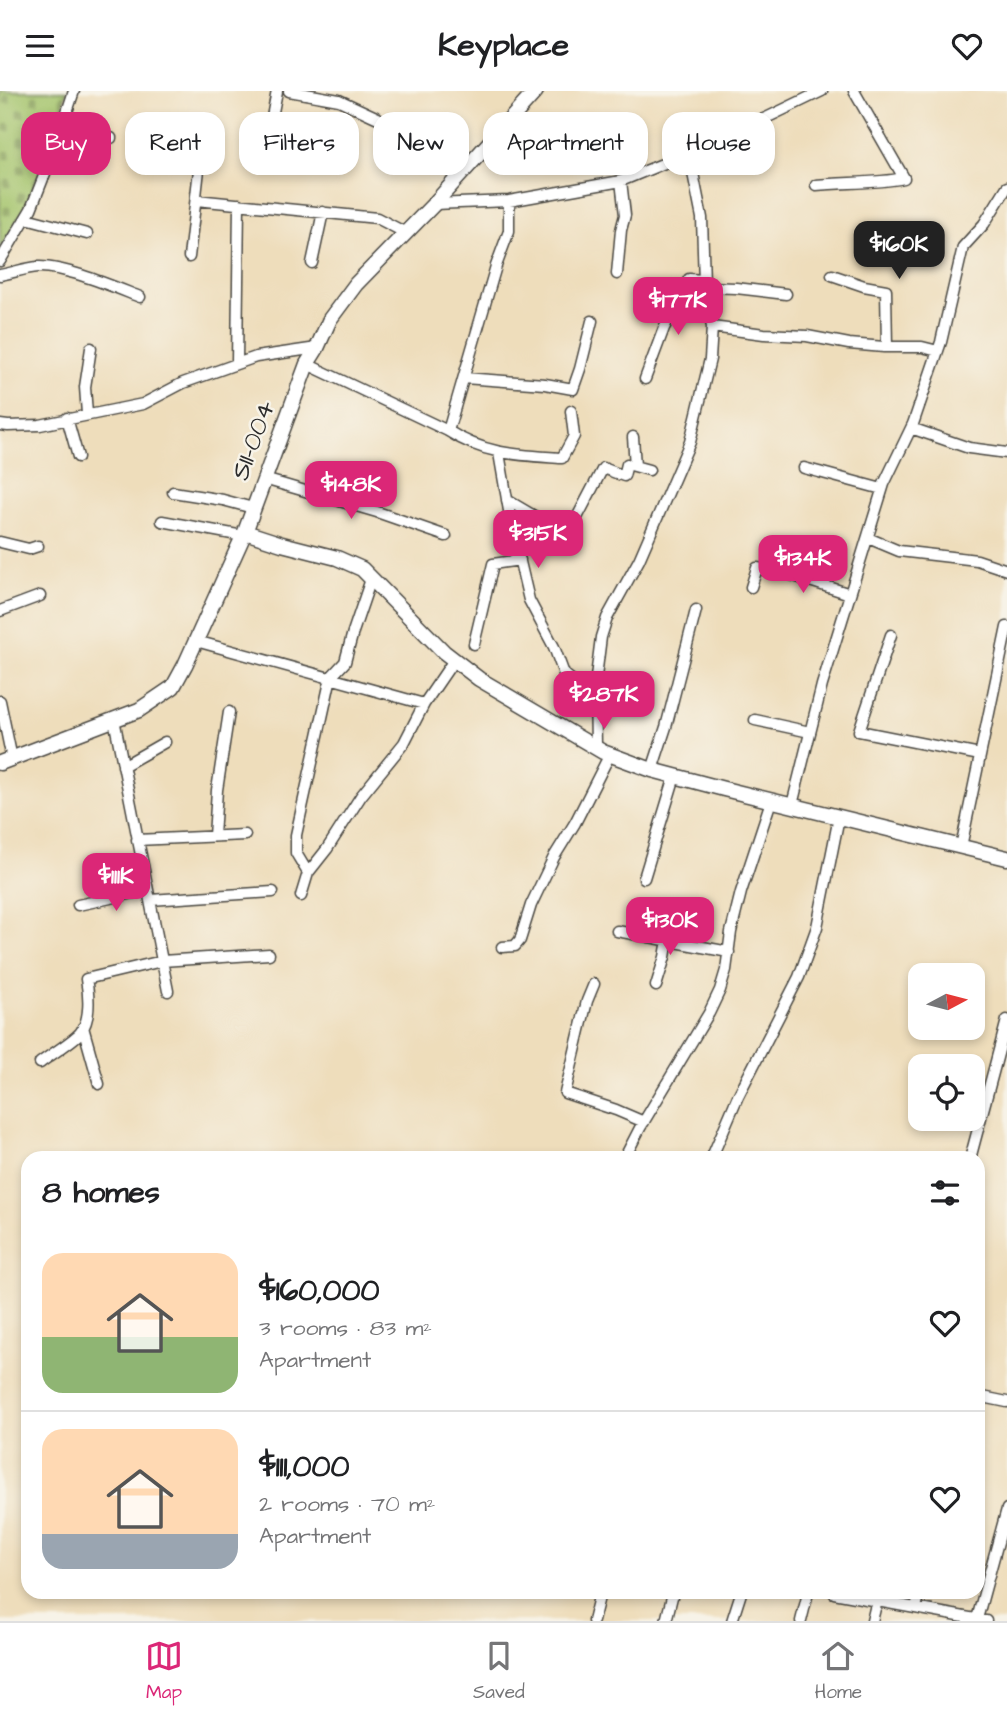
<!DOCTYPE html>
<meta charset="utf-8">
<style>
:root{--surface:#fff;--page:#f2f2f2;--text:#202124;--muted:#757577;--line:#e0e0e0;--accent:#db2777}
body{margin:0;font-family:"Architects Daughter",sans-serif;background:var(--page);color:var(--text);height:100vh;display:flex;flex-direction:column;font-size:26px;white-space:nowrap}
*{box-sizing:border-box;margin:0}
p{font-size:23px;color:var(--muted)}
.icon{flex:none;width:38px;height:38px;fill:none;stroke:currentColor;stroke-width:2;stroke-linecap:round;stroke-linejoin:round}
.map{position:relative;flex:1;overflow:hidden}
.panel{position:absolute;left:21px;top:1060px;width:964px;height:448px;display:flex;flex-direction:column;background:var(--surface);border-radius:21px;box-shadow:0 4px 10px #0003}
.panel>*{flex:none}
.banner{position:absolute;left:21px;top:21px;width:966px;height:63px;display:flex;gap:14px}
.needle{width:46px;rotate:83deg}
.fabs{position:absolute;left:908px;top:872px;display:grid;gap:14px}
.fabs a{display:grid;place-items:center;width:77px;height:77px;border-radius:14px;background:var(--surface);box-shadow:0 4px 10px #0003;font-size:35px}
.price{position:absolute;translate:-50% -60px;padding:0 16px;border-radius:14px;background:var(--accent);color:#fff;font-size:23px;line-height:46px;filter:drop-shadow(0 2px 4px #0008)}
.price::after{content:'';position:absolute;left:50%;top:42px;width:21px;height:16px;margin-left:-10px;background:inherit;clip-path:polygon(0 0,100% 0,50% 100%)}
.price.active{background:#222;color:#fff}
ul{padding:0;list-style:none}
li{display:flex;align-items:center;gap:21px;height:175px;padding:0 21px}
li+li{border-top:2px solid var(--line)}
li span{display:grid;place-items:center;flex:none;width:196px;height:140px;border-radius:21px;color:#555}
li>.icon{margin-inline-start:auto}
span .icon{width:84px;height:84px;fill:#fffc;stroke-width:1}
li b{font-size:30px}
h2{display:flex;justify-content:space-between;align-items:center;height:84px;padding:0 21px;font-size:30px}
.chip{padding:0 24px;border-radius:21px;background:var(--surface);box-shadow:0 4px 10px #0003;font-size:24px;line-height:63px}
.chip.active{background:var(--accent);color:#fff}
header{display:flex;justify-content:space-between;align-items:center;height:91px;padding:0 21px;background:var(--surface);font-size:32px;font-weight:700}
.tab-bar{display:flex;justify-content:space-around;align-items:center;height:98px;border-top:2px solid var(--line);background:var(--surface);font-size:19px;color:var(--muted)}
.tab-bar a{display:grid;justify-items:center;gap:4px}
.tab-bar .active{color:var(--accent)}
.map>svg:first-child{display:block}
.cemetery{fill:url(#cemetery-stones);stroke:#68784c;stroke-width:2}
.lines{fill:none;stroke-linecap:round;stroke-linejoin:round}
.minor-casing{stroke:#484641;stroke-width:13}
.tertiary-casing{stroke:#484641;stroke-width:17}
.minor{stroke:#fff;stroke-width:10}
.tertiary{stroke:#fff;stroke-width:14}
.labels{text-anchor:middle;stroke-width:5;stroke-linejoin:round;paint-order:stroke}
.street-label{font-size:26px;fill:#2b2b2b;stroke:#f7f3e8}
</style>
<header><svg class="icon" aria-label="menu" viewBox="0 0 24 24"><path d="M4 6h16M4 12h16M4 18h16"/></svg>Keyplace<svg class="icon" aria-label="heart" viewBox="0 0 24 24"><path d="M12 20l-8-8c-3-5 5-10 8-4 3-6 11-1 8 4z"/></svg></header>
<div class="map">
<svg width="1007" height="1530" viewBox="0 0 1007 1530">
<defs>
<pattern id="cemetery-stones" width="16" height="16" patternUnits="userSpaceOnUse" patternTransform="scale(1.75)"><rect width="16" height="16" fill="#a4c46c"/><path d="M2 7V4a2 2 0 0 1 4 0v3zM10 15v-3a2 2 0 0 1 4 0v3z" fill="#869f59"/></pattern>
</defs>
<rect width="100%" height="100%" fill="#f7f3e8"/>
<filter id="ink" filterUnits="userSpaceOnUse"><feTurbulence type="fractalNoise" baseFrequency=".0143" numOctaves="2"/><feDisplacementMap in="SourceGraphic" scale="14" xChannelSelector="R" yChannelSelector="G"/><feConvolveMatrix kernelMatrix="1 2 1 2 8 2 1 2 1" color-interpolation-filters="sRGB"/></filter>
<filter id="wash" filterUnits="userSpaceOnUse"><feTurbulence type="fractalNoise" baseFrequency=".00686" numOctaves="4" result="noise"/><feDisplacementMap in="SourceGraphic" scale="28" xChannelSelector="R" yChannelSelector="G"/><feGaussianBlur stdDeviation="1.57" result="paint"/><feColorMatrix in="noise" values="0 0 0 0 0 0 0 0 0 0 0 0 0 0 0 0 0 1.4 0 .05"/><feComposite in="paint" operator="in"/></filter>
<g filter="url(#wash)">
<rect width="100%" height="100%" fill="#edb"/>
<path class="cemetery" d="M0,0H67C51,56 33,110 0,158Z"/>
</g>
<g filter="url(#ink)">
<g class="lines">
<g class="minor-casing">
<path id="minor" d="M289,0L339,9L378,27L420,53L445,72L457,88
M272,26L277,0
M59,48L83,46L111,47
M816,94C845,91 875,93 904,87L854,0
M196,109L377,127L406,142
M434,113L509,110L621,90L689,62L720,45L766,27L822,0
M26,127L87,143
M189,166L200,70
M0,170L31,118L55,57L74,0
M312,172L323,121
M617,183L621,139L625,124L621,90
M0,184C12,182 26,177 38,176C65,175 114,196 140,206
M832,184L864,195L886,199L887,256
M705,196L736,197L786,203
M712,236L764,243L807,245L849,253L884,256H922L938,260
M237,272L239,113
M307,273L448,340C485,364 520,364 562,367L574,345L571,320
M464,287L545,293L573,298L580,278L592,230
M645,288L664,237L689,188L704,189
M87,323L85,296L91,257
M67,327L78,366
M0,334L8,335L40,334L143,313L183,292L256,266L317,257
M911,337L969,357L1007,362
M448,340L496,175L509,140V110
M633,346L635,375
M499,362L512,437L529,509L554,556L564,583L579,595L595,594
M804,377L882,398
M264,388L377,421L446,445
M173,401L223,409L253,417
M507,409L541,429L570,440L603,377L624,385L627,373L649,379
M162,430L243,445
M868,447L899,460L977,469L1007,479
M0,451L29,458L38,455
M751,496L757,477L779,480L850,503
M0,520L40,505
M891,544L859,640L980,664
M196,550L424,613
M474,553L493,473L520,469
M0,610L12,668
M114,628L168,900
M755,629L810,641
M596,655L595,594L601,546L607,527L639,469L690,351L710,268L712,236L704,192L702,127L689,62
M123,675L165,651
M652,679L666,636L696,519
M792,714L822,594L884,393L913,333L941,251L963,156L984,133L1007,96
M214,745L217,699L229,621
M137,749L245,744
M961,756L1007,536
M308,782L296,762V744L331,586L345,571L353,541L371,488
M644,787L675,685
M301,805L308,782L327,758L361,705L404,652L424,613L454,569
M150,809L273,801
M78,814L148,799
M617,840L729,861
M502,856L515,855L520,849L531,814L554,766L575,732L610,663
M594,893L587,910L565,1002L616,1019L644,1031
M656,895L665,866L668,849
M83,936L99,993
M40,972C49,965 73,950 80,942C91,929 89,904 86,888L162,870L269,863
M624,1068L640,1037L709,922L720,899L726,879L731,841L741,801L771,710
M711,1068L738,1005L799,886L817,836L839,726
M970,1068L1007,929
M978,1305L1007,1311
M834,1502L986,1530
M916,1516L920,1502
M977,1528L1007,1418
M593,1530L600,1502
M666,1530L673,1502
M732,1530L741,1502
M801,1530L808,1502
M872,1530L877,1509"/>
</g>
<g class="tertiary-casing">
<path id="tertiary" d="M245,441L282,453L337,467L362,478L444,561L479,588L603,661L652,679L724,698L1007,767
M0,672L139,619L173,596L185,574L245,441L307,273L317,257L330,228L356,193L434,113L536,0"/>
</g>
<use href="#minor" class="minor"/>
<use href="#tertiary" class="tertiary"/>
</g>
</g>
<g class="labels">
<g class="street-label">
<text transform="translate(252 349) rotate(-70)" y="9">S11-004</text>
</g>
</g>
</svg>
<div class="fabs">
<a><svg class="needle" viewBox="-14 -14 28 28"><path d="M0-13l5 13h-10z" fill="#e53935"/><path d="M0 13l5-13h-10z" fill="#757577"/></svg></a>
<a><svg class="icon" aria-label="locate" viewBox="0 0 24 24"><circle cx="12" cy="12" r="6"/><path d="M12 2v4M12 18v4M2 12h4M18 12h4"/></svg></a>
</div>
<b class="price active" style="left:899px;top:190px">$160K</b>
<b class="price" style="left:678px;top:246px">$177K</b>
<b class="price" style="left:351px;top:430px">$148K</b>
<b class="price" style="left:538px;top:479px">$315K</b>
<b class="price" style="left:803px;top:504px">$134K</b>
<b class="price" style="left:604px;top:640px">$287K</b>
<b class="price" style="left:116px;top:822px">$111K</b>
<b class="price" style="left:670px;top:866px">$130K</b>
<div class="banner">
<a class="chip active">Buy</a>
<a class="chip">Rent</a>
<a class="chip">Filters</a>
<a class="chip">New</a>
<a class="chip">Apartment</a>
<a class="chip">House</a>
</div>
<section class="panel">
<h2>8 homes<svg class="icon" aria-label="filters" viewBox="0 0 24 24"><path d="M4 7h16M4 17h16"/><circle cx="9" cy="7" r="2"/><circle cx="15" cy="17" r="2"/></svg></h2>
<ul>
<li><span style="background:linear-gradient(#ffd9b3 60%,#8fb573 0)"><svg class="icon" aria-label="home" viewBox="0 0 24 24"><path d="M3 11l9-7 9 7M6 9v11h12V9"/></svg></span><div><b>$160,000</b><p>3 rooms · 83 m²</p><p>Apartment</p></div><svg class="icon" aria-label="heart" viewBox="0 0 24 24"><path d="M12 20l-8-8c-3-5 5-10 8-4 3-6 11-1 8 4z"/></svg></li>
<li><span style="background:linear-gradient(#ffd9b3 75%,#9aa5b1 0)"><svg class="icon" aria-label="home" viewBox="0 0 24 24"><path d="M3 11l9-7 9 7M6 9v11h12V9"/></svg></span><div><b>$111,000</b><p>2 rooms · 70 m²</p><p>Apartment</p></div><svg class="icon" aria-label="heart" viewBox="0 0 24 24"><path d="M12 20l-8-8c-3-5 5-10 8-4 3-6 11-1 8 4z"/></svg></li>
</ul>
</section>
</div>
<nav class="tab-bar">
<a class="active"><svg class="icon" aria-label="map" viewBox="0 0 24 24"><path d="M3 6l6-2 6 2 6-2v14l-6 2-6-2-6 2zM9 4v14M15 6v14"/></svg>Map</a>
<a><svg class="icon" aria-label="saved" viewBox="0 0 24 24"><path d="M7 4h10v16l-5-4-5 4z"/></svg>Saved</a>
<a><svg class="icon" aria-label="home" viewBox="0 0 24 24"><path d="M3 11l9-7 9 7M6 9v11h12V9"/></svg>Home</a>
</nav>
